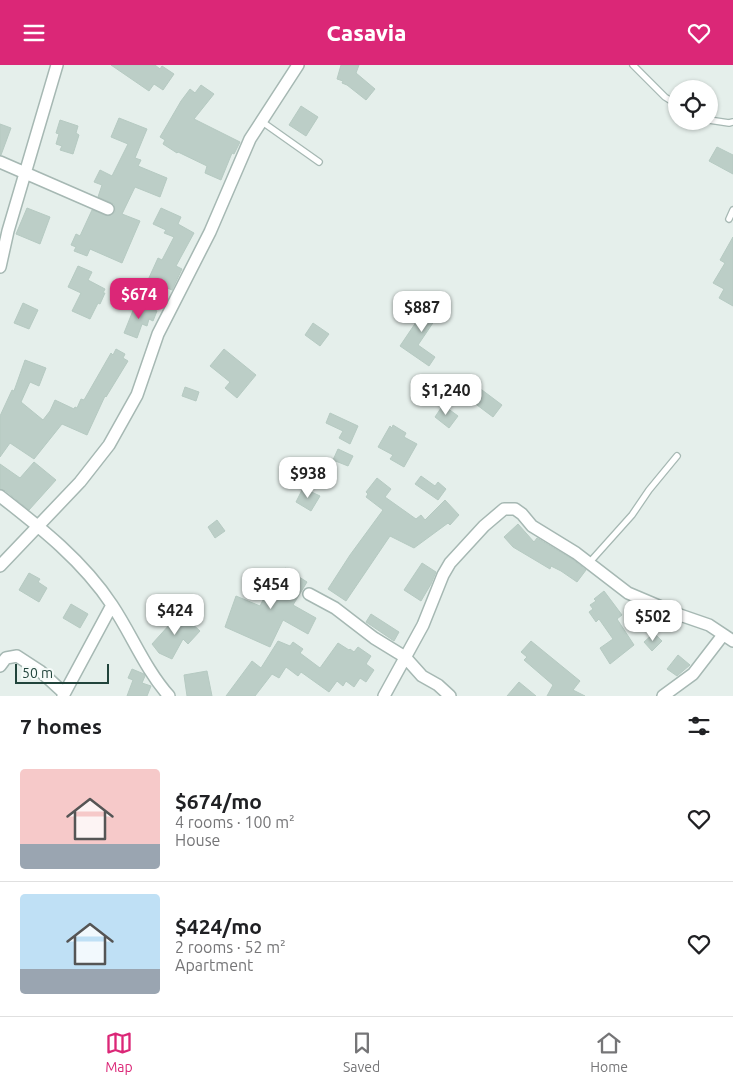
<!DOCTYPE html>
<meta charset="utf-8">
<style>
:root{--surface:#fff;--page:#f2f2f2;--text:#202124;--muted:#757577;--line:#e0e0e0;--accent:#db2777}
body{margin:0;font-family:Ubuntu,sans-serif;background:var(--page);color:var(--text);height:100vh;display:flex;flex-direction:column;font-size:19px;white-space:nowrap}
*{box-sizing:border-box;margin:0}
p{font-size:16px;color:var(--muted)}
.icon{flex:none;width:28px;height:28px;fill:none;stroke:currentColor;stroke-width:2;stroke-linecap:round;stroke-linejoin:round}
.map{position:relative;height:631px;overflow:hidden}
.side{display:flex;flex-direction:column;background:var(--surface);flex:1}
.side>*{flex:none}
.fabs{position:absolute;left:668px;top:15px;display:grid;gap:10px}
.fabs a{display:grid;place-items:center;width:50px;height:50px;border-radius:50%;background:var(--surface);box-shadow:0 1px 4px #0004;font-size:25px}
.scale{position:absolute;left:15px;bottom:12px;width:94px;box-sizing:border-box;padding-left:5px;border:2px solid #21443b;border-top:0;font-size:14px;line-height:18px;white-space:nowrap;color:#21443b;-webkit-text-stroke:4px #f6fbf9;paint-order:stroke}
.price{position:absolute;translate:-50% -42px;padding:0 11px;border-radius:10px;background:#fff;color:#222;font-size:16px;line-height:32px;filter:drop-shadow(0 1px 2px #0008)}
.price::after{content:'';position:absolute;left:50%;top:30px;width:15px;height:11px;margin-left:-8px;background:inherit;clip-path:polygon(0 0,100% 0,50% 100%)}
.price.selected{background:var(--accent);color:#fff}
ul{padding:0;list-style:none}
li{display:flex;align-items:center;gap:15px;height:125px;padding:0 20px}
li+li{border-top:1px solid var(--line)}
li span{display:grid;place-items:center;flex:none;width:140px;height:100px;border-radius:5px;color:#555}
li>.icon{margin-inline-start:auto}
span .icon{width:60px;height:60px;fill:#fffc;stroke-width:1}
li b{font-size:21px}
h2{display:flex;justify-content:space-between;align-items:center;height:60px;padding:0 20px;font-size:21px}
header{display:flex;justify-content:space-between;align-items:center;height:65px;padding:0 20px;background:var(--accent);color:#fff;font-size:22px;font-weight:800}
.tabs{display:flex;justify-content:space-around;align-items:center;height:70px;border-top:1px solid var(--line);background:var(--surface);font-size:14px;color:var(--muted)}
.tabs a{display:grid;justify-items:center;gap:2px}
.tabs .selected{color:var(--accent)}
.map>svg:first-child{display:block}
.building{fill:#bccec7;stroke:#b6cac2}
.lines{fill:none;stroke-linecap:round;stroke-linejoin:round}
.lane-casing{stroke:#a6b8b3;stroke-width:8}
.street-casing{stroke:#a6b8b3;stroke-width:14}
.lane{stroke:#fff;stroke-width:5.5}
.street{stroke:#fff;stroke-width:11}
</style>
<header><svg class="icon" aria-label="menu" viewBox="0 0 24 24"><path d="M4 6h16M4 12h16M4 18h16"/></svg>Casavia<svg class="icon" aria-label="heart" viewBox="0 0 24 24"><path d="M12 20l-8-8c-3-5 5-10 8-4 3-6 11-1 8 4z"/></svg></header>
<div class="map">
<svg width="733" height="631" viewBox="0 0 733 631">
<rect width="100%" height="100%" fill="#e5efeb"/>
<path class="building" d="M111,0H155L160,4L162,1L174,9L163,25L154,19L149,26Z
M341,0H359L356,8L375,24L366,35L347,20L342,18L343,16L337,14Z
M201,20L214,29L194,54L240,77L234,89L232,88L221,115L205,108L207,101L178,87L177,88L163,79L165,75L160,72L181,36L190,24L195,28Z
M301,41L318,52L306,71L289,60Z
M119,53L147,64L135,93L141,95L138,101L167,113L160,132L135,122L122,149L140,156L122,198L90,184L87,191L74,186L76,182L71,180L76,169L80,171L92,145L108,151L115,147L114,139L98,132L102,120L94,117L100,105L112,111L128,79L111,72Z
M60,55L78,61L76,68L79,70L73,89L60,85L62,81L56,79L59,69L56,68Z
M0,59L11,63L1,90H0Z
M717,82L733,90V109L709,96Z
M27,143L50,152L40,179L16,169Z
M161,143L181,152L178,159L194,168L176,201L182,204L172,225L148,215L158,193L162,195L174,172L164,168L166,165L153,159Z
M733,172V241L719,233L724,224L713,218L725,198L720,195Z
M78,201L92,207L88,215L105,224L103,228H105L100,239L98,238L90,254L72,246L81,228L68,222Z
M431,235L443,243L418,280L435,292L429,301L400,281Z
M23,238L38,245L29,264L14,258Z
M136,238L157,246L153,256L149,254L147,261L142,259L137,273L124,268Z
M313,258L329,269L320,281L305,270Z
M116,284L125,289L123,293L128,296L106,332L105,331L87,370L62,359L34,394L10,378L0,392V351L12,325L14,326L25,295L46,303L39,321L30,317L21,337L43,355L50,346L55,335L74,344L75,342L77,343L81,334L84,335L111,288L113,290Z
M224,284L256,310L237,333L225,323L230,317L210,301Z
M462,310L502,340L493,352L453,322Z
M185,322L199,327L196,336L182,331Z
M443,340L458,351L449,363L435,352Z
M330,348L358,361L350,379L339,373L343,366L326,358Z
M393,360L406,368L404,372L417,379L404,402L390,394L393,390L378,382L390,361L392,363Z
M338,384L353,391L348,401L333,395Z
M34,397L56,415L29,445L6,426L0,424V399L20,413Z
M421,411L435,421L438,417L446,424L438,435L415,419Z
M377,413L391,424L385,432L416,454L421,450L425,455L445,435L459,450L450,460L448,458L414,483L390,471L346,536L328,524L350,490L383,445L366,432L368,429L366,427Z
M303,423L320,431L311,446L296,437Z
M217,455L225,466L215,473L208,462Z
M518,459L534,477L537,473L572,494L586,505L577,517L561,506L551,501L550,504L513,482L504,472Z
M422,498L436,507L431,519L421,536L404,525Z
M285,503L307,517L293,540L316,553L308,569L283,555L270,582L225,562L236,531L260,541L263,535L266,537L274,520L264,514L271,504L276,508L277,505L282,508Z
M29,508L40,514L38,517L47,523L39,537L19,525Z
M604,526L622,550L617,554L634,580L610,599L600,583L613,574L599,554L596,557L589,547L593,544L590,540L596,536L594,534Z
M71,539L88,549L80,563L63,553Z
M180,548L200,566L188,579L183,574L172,594L159,588L152,579Z
M371,549L399,567L394,576L366,557Z
M654,568L662,576L652,586L644,577Z
M278,576L290,581L293,577L303,584L300,588L320,603L338,578L349,585L350,584L354,587L358,582L371,591L366,599L374,605L366,617L360,613L354,622L346,616L343,621L337,616L329,627L301,607L298,611L286,602L279,613L272,609L255,631H226L252,596L261,603Z
M531,576L580,616L573,625L585,631H547L553,620L524,595L527,592L521,587Z
M678,590L690,600L677,611L667,604Z
M132,604L144,609L145,611L142,618L151,621L147,631H127L133,615L128,613Z
M207,606L212,631H187L184,610Z
M519,617L536,631H507Z"/>
<g class="lines">
<g class="lane-casing">
<path id="lane" d="M633,0L665,32L676,39
M709,55L729,58L733,57
M261,56L319,97
M729,154L733,145
M589,498L632,450L649,425L677,391"/>
</g>
<g class="street-casing">
<path id="street" d="M0,97L108,144
M0,202L8,166L57,0
M0,431C41,463 83,496 112,540C132,570 145,604 169,631
M0,501L80,417L109,380L137,330L158,269L210,167L250,74L298,0
M309,529L335,543L374,573L405,592L422,611L438,620L450,631
M0,601L6,593L17,591L40,606L64,628
M63,631L112,540
M384,631L423,560L443,510L450,498L484,461L504,444H515L522,449L532,461L576,488L628,528L680,550L709,560L733,576
M663,631L693,609L723,570"/>
</g>
<use href="#lane" class="lane"/>
<use href="#street" class="street"/>
</g>
</svg>
<div class="fabs">
<a><svg class="icon" aria-label="locate" viewBox="0 0 24 24"><circle cx="12" cy="12" r="6"/><path d="M12 2v4M12 18v4M2 12h4M18 12h4"/></svg></a>
</div>
<div class="scale">50 m</div>
<b class="price selected" style="left:139px;top:255px">$674</b>
<b class="price" style="left:422px;top:268px">$887</b>
<b class="price" style="left:446px;top:351px">$1,240</b>
<b class="price" style="left:308px;top:434px">$938</b>
<b class="price" style="left:271px;top:545px">$454</b>
<b class="price" style="left:175px;top:571px">$424</b>
<b class="price" style="left:653px;top:577px">$502</b>
</div>
<section class="side">
<h2>7 homes<svg class="icon" aria-label="filters" viewBox="0 0 24 24"><path d="M4 7h16M4 17h16"/><circle cx="9" cy="7" r="2"/><circle cx="15" cy="17" r="2"/></svg></h2>
<ul>
<li><span style="background:linear-gradient(#f6c9c9 75%,#9aa5b1 0)"><svg class="icon" aria-label="home" viewBox="0 0 24 24"><path d="M3 11l9-7 9 7M6 9v11h12V9"/></svg></span><div><b>$674/mo</b><p>4 rooms · 100 m²</p><p>House</p></div><svg class="icon" aria-label="heart" viewBox="0 0 24 24"><path d="M12 20l-8-8c-3-5 5-10 8-4 3-6 11-1 8 4z"/></svg></li>
<li><span style="background:linear-gradient(#bfe0f5 75%,#9aa5b1 0)"><svg class="icon" aria-label="home" viewBox="0 0 24 24"><path d="M3 11l9-7 9 7M6 9v11h12V9"/></svg></span><div><b>$424/mo</b><p>2 rooms · 52 m²</p><p>Apartment</p></div><svg class="icon" aria-label="heart" viewBox="0 0 24 24"><path d="M12 20l-8-8c-3-5 5-10 8-4 3-6 11-1 8 4z"/></svg></li>
</ul>
</section>
<nav class="tabs">
<a class="selected"><svg class="icon" aria-label="map" viewBox="0 0 24 24"><path d="M3 6l6-2 6 2 6-2v14l-6 2-6-2-6 2zM9 4v14M15 6v14"/></svg>Map</a>
<a><svg class="icon" aria-label="saved" viewBox="0 0 24 24"><path d="M7 4h10v16l-5-4-5 4z"/></svg>Saved</a>
<a><svg class="icon" aria-label="home" viewBox="0 0 24 24"><path d="M3 11l9-7 9 7M6 9v11h12V9"/></svg>Home</a>
</nav>
